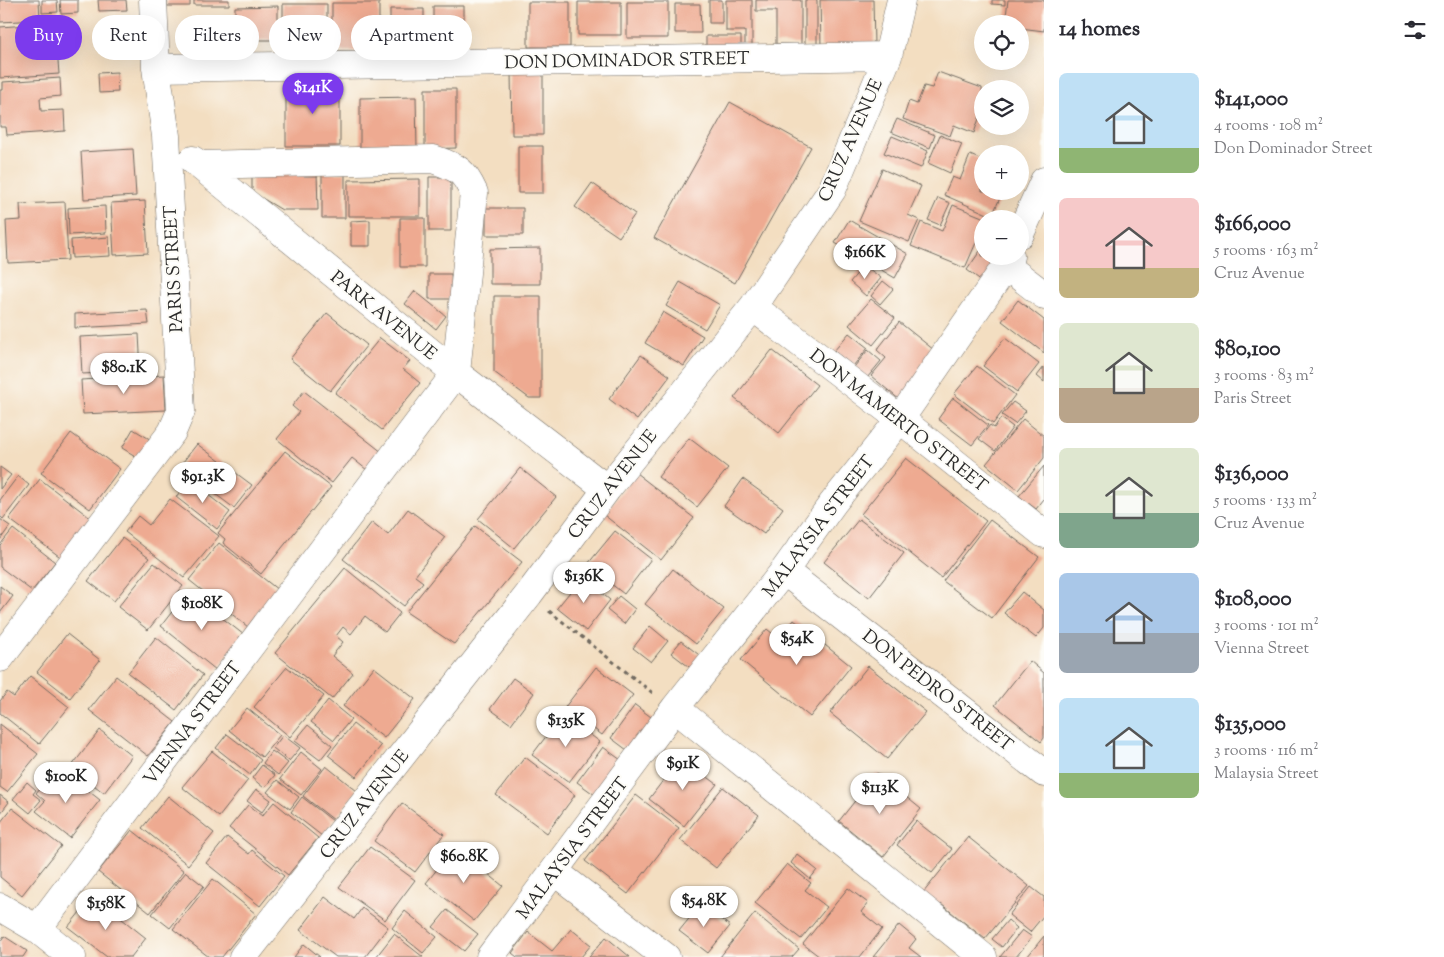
<!DOCTYPE html>
<meta charset="utf-8">
<style>
:root{--surface:#fff;--page:#f7f7f7;--text:#2b2b33;--muted:#7c7c81;--accent:#7c3aed}
body{margin:0;font-family:"Sorts Mill Goudy",serif;background:var(--page);color:var(--text);height:100vh;display:flex;flex-direction:column;font-size:19px;white-space:nowrap}
*{box-sizing:border-box;margin:0}
p{font-size:16px;color:var(--muted)}
.icon{flex:none;width:28px;height:28px;fill:none;stroke:currentColor;stroke-width:2;stroke-linecap:round;stroke-linejoin:round}
.map{position:relative;flex:1;overflow:hidden}
.drawer{display:flex;flex-direction:column;background:var(--surface);width:400px}
.drawer>*{flex:none}
.hud{position:absolute;left:15px;top:15px;width:475px;height:45px;display:flex;gap:10px}
.buttons{position:absolute;left:974px;top:15px;display:grid;gap:10px}
.buttons a{display:grid;place-items:center;width:55px;height:55px;border-radius:50%;background:var(--surface);box-shadow:0 5px 20px #0002;font-size:25px}
.price{position:absolute;translate:-50% -42px;padding:0 11px;border-radius:18px;background:#fff;color:#222;font-size:16px;line-height:32px;filter:drop-shadow(0 1px 2px #0008)}
.price::after{content:'';position:absolute;left:50%;top:30px;width:15px;height:11px;margin-left:-8px;background:inherit;clip-path:polygon(0 0,100% 0,50% 100%)}
.price.on{background:var(--accent);color:#fff}
ul{padding:0;list-style:none}
li{display:flex;align-items:center;gap:15px;height:125px;padding:0 15px}
li span{display:grid;place-items:center;flex:none;width:140px;height:100px;border-radius:8px;color:#555}
li>.icon{margin-inline-start:auto}
span .icon{width:60px;height:60px;fill:#fffc;stroke-width:1}
li b{font-size:21px}
h2{display:flex;justify-content:space-between;align-items:center;height:60px;padding:0 15px;font-size:21px}
.tag{padding:0 18px;border-radius:22px;background:var(--surface);box-shadow:0 5px 20px #0002;font-size:18px;line-height:45px}
.tag.on{background:var(--accent);color:#fff}
main{display:flex;flex:1;min-height:0}
.map>svg:first-child{display:block}
.building{fill:#eeaa91}
.lines{fill:none;stroke-linecap:round;stroke-linejoin:round}
.minor-casing{stroke:#716a60;stroke-width:29}
.path{stroke:#716a60;stroke-width:3;stroke-dasharray:4 4;stroke-linecap:butt}
.minor{stroke:#fff;stroke-width:28}
.labels{text-anchor:middle;stroke-width:4;stroke-linejoin:round;paint-order:stroke}
.street-label{font-size:18px;fill:#2b2b2b;stroke:#fdfcf7}
</style>
<main>
<div class="map">
<svg width="1044" height="957" viewBox="0 0 1044 957">
<rect width="100%" height="100%" fill="#fdfcf7"/>
<filter id="ink" filterUnits="userSpaceOnUse"><feTurbulence type="fractalNoise" baseFrequency=".02" numOctaves="2"/><feDisplacementMap in="SourceGraphic" scale="10" xChannelSelector="R" yChannelSelector="G"/><feConvolveMatrix kernelMatrix="1 2 1 2 8 2 1 2 1" color-interpolation-filters="sRGB"/></filter>
<filter id="wash" filterUnits="userSpaceOnUse"><feTurbulence type="fractalNoise" baseFrequency=".0096" numOctaves="4" result="noise"/><feDisplacementMap in="SourceGraphic" scale="20" xChannelSelector="R" yChannelSelector="G"/><feGaussianBlur stdDeviation="1.12" result="paint"/><feColorMatrix in="noise" values="0 0 0 0 0 0 0 0 0 0 0 0 0 0 0 0 0 1.4 0 .05"/><feComposite in="paint" operator="in"/></filter>
<g filter="url(#wash)">
<rect width="100%" height="100%" fill="#f3dec1"/>
<g id="blocks">
<path class="building" d="M0,0H39L40,20L0,22Z
M42,0H57L58,12L42,13Z
M60,0H78V13L61,14Z
M98,0H126L127,10L99,11Z
M167,0H190V6H167Z
M194,0H229V5H194Z
M709,0H722V23H709Z
M726,0H752V45H745V31H726Z
M756,0H801V44H776V11H756Z
M805,0H817V45H805Z
M820,0H873L874,45L821,47Z
M992,0H1005V5L992,4Z
M1008,0H1044V31L1020,28V24H1005Z
M528,2H570V47H528Z
M578,2H621V35H578Z
M627,2H668V38H627Z
M332,3H379V51H332Z
M283,4H327V52H283Z
M675,4H700L701,33H675Z
M278,6V40H252V54H230V25H235V7Z
M433,6H464V40H433Z
M390,9H424V34H390Z
M55,23L59,74L0,78V27Z
M706,36H741V49H706Z
M394,40H427V56H394Z
M511,71H543V135H512Z
M117,72L118,92L99,93L98,73Z
M938,72L982,88V110L974,133L954,125L950,136L903,119L909,101L917,104L924,86L932,88Z
M60,78L61,96L40,98L41,111L64,110L65,131L7,135L6,127H0V90H3V82Z
M286,84H340V146H286Z
M425,89H456V148L425,149Z
M416,97L417,150L360,151V98Z
M730,102L811,147L735,283L654,238Z
M897,119L935,135L930,148L891,132Z
M940,135L962,144L950,173L928,163Z
M892,136L928,151L921,168L884,153Z
M518,146H543V193H518Z
M133,149L136,196L84,199L81,152Z
M970,155L982,160V191H1003L992,216L944,195L952,177L960,180Z
M882,169L921,186L908,215L919,220L909,242L859,221Z
M252,173H317L318,210H282L252,192Z
M322,173H345V218H322Z
M429,177H451V231H429Z
M420,179V216H348V180Z
M592,183L635,214L619,237L575,207Z
M938,198L950,203L940,225L928,220Z
M145,201L148,253L114,255L111,203Z
M65,202L68,260L8,263L6,221L21,220L20,204Z
M953,205L987,219H982V229L965,268L911,246L921,222L942,231Z
M105,206L106,233L69,235L68,208Z
M486,208H523V235H486Z
M400,218H425V267H400Z
M370,220V246H351V221Z
M849,220L908,254L895,278L835,243Z
M109,237L110,256L72,258L71,240Z
M540,248V284H490V249Z
M982,248V256H1002L986,284L967,270Z
M864,265L881,278L866,296L850,282Z
M429,274H451L452,299H429Z
M883,281L893,289L880,304L871,296Z
M680,282L720,305L705,329L666,306Z
M415,291L446,316L436,329L405,304Z
M494,296H541V398H529L494,372Z
M871,299L895,318L873,345L849,325Z
M1018,300L1044,320V353L1002,321Z
M147,310L149,324L75,328V314Z
M663,312L703,336L684,366L645,343Z
M327,313L367,345L330,391L290,359Z
M899,322L939,354L901,401L871,376L886,358L877,350Z
M849,333L868,348L853,366L834,351Z
M139,334L141,371L82,374L80,337Z
M380,338L410,361L403,369L420,383L382,430L335,393Z
M1005,338L1039,364L1017,392L983,366Z
M772,350L817,385L779,433L734,398Z
M868,350L881,361L867,378L854,367Z
M641,355L670,376L637,420L609,399Z
M977,366L1015,395L993,424L954,394Z
M1044,367V382L1037,376Z
M164,375L166,410L83,414L81,380Z
M304,391L387,456L372,474L352,458L332,483L277,439L299,412L292,406Z
M953,398L988,425L972,445L938,419Z
M1013,402L1026,411L1015,424L1002,415Z
M1001,418L1013,427L995,451L979,439L990,425L994,428Z
M1023,419L1044,436V458L1018,490L986,464Z
M133,429L153,441L142,460L122,448Z
M71,433L120,469L90,509L41,473Z
M689,438L728,468L697,507L658,477Z
M197,444L252,485L234,508L179,467Z
M285,451L331,487L261,574L223,543L225,539L218,533Z
M906,458L986,521L941,578L861,514Z
M1044,466V499L1036,509L1019,496Z
M0,467L11,475L0,489Z
M520,468L556,497L514,548L478,519Z
M636,473L694,518L661,560L604,515Z
M18,476L29,485L3,519L0,516V500Z
M40,479L93,520L63,559L9,519Z
M743,479L783,508L764,534L724,506Z
M189,480L230,512L217,529L176,497Z
M170,499L219,536L184,578L125,532L138,516L149,525Z
M408,509L445,537L415,576L423,582L404,606L343,559L372,522L388,535Z
M0,519L10,526L0,540Z
M859,519L904,553L869,598L824,562Z
M990,520L1039,557L992,618L943,581Z
M475,526L522,562L454,644L406,612Z
M13,529L55,562L32,591L0,567V545Z
M615,531L651,559L624,594L587,565Z
M122,538L149,558L114,601L88,581Z
M219,543L278,590L248,627L189,580Z
M154,563L183,586L148,630L118,607Z
M345,568L400,613L385,632L365,616L351,634L343,627L336,636L343,642L332,656L353,673L332,699L275,653Z
M673,569L724,609L696,644L645,604Z
M582,577L610,600L586,631L557,608Z
M0,586L13,596L0,613Z
M188,591L244,635L216,670L161,626Z
M1022,592L1044,610V628L1036,638L1004,613Z
M619,596L635,609L624,624L607,610Z
M794,620L851,666L810,717L741,660L767,629L779,639Z
M650,626L668,641L651,662L633,648Z
M67,634L100,660L70,698L37,672Z
M156,637L203,675L176,710L128,673Z
M681,641L707,661L697,673L671,653Z
M1030,661L1044,673V738L1041,742L995,705Z
M868,666L926,712L887,759L830,713Z
M287,667L324,696L290,737L254,707Z
M374,667L415,699L384,738L343,706Z
M596,667L633,695L602,735L565,707Z
M30,676L69,707L39,744L0,713V701L7,692L14,697Z
M116,676L175,722L148,756L89,710Z
M513,678L534,693L511,724L490,709Z
M328,700L351,719L334,740L311,722Z
M635,705L655,720L631,753L611,738Z
M247,708L280,735L262,757L229,730Z
M563,714L600,742L569,782L532,755Z
M0,724L38,754L7,792L0,787Z
M353,724L381,746L356,777L328,755Z
M308,725L332,745L320,760L295,741Z
M100,730L132,756L104,793L71,767Z
M227,734L261,760L250,775L216,748Z
M283,735L300,748L289,761L273,748Z
M603,747L621,760L595,795L577,782Z
M212,751L248,780L219,817L182,787Z
M272,751L288,763L278,775L263,763Z
M301,752L322,769L301,795L280,779Z
M525,757L575,795L547,833L496,795Z
M681,757L717,784L684,826L649,799Z
M262,765L275,775L264,788L252,778Z
M326,766L357,791L334,820L303,796Z
M877,773L921,809L883,857L839,821Z
M67,774L100,800L70,838L36,811L45,801L36,793L49,777L58,784Z
M277,780L299,797L290,809L267,792Z
M27,782L36,790L33,794L41,800L30,813L13,799Z
M723,787L759,815L716,868L680,840Z
M256,789L271,800L262,812L247,801Z
M0,795L9,802L0,814Z
M636,795L679,828L628,894L585,861Z
M168,796L214,833L188,865L142,828Z
M302,797L333,821L322,836L291,812Z
M274,802L318,838L288,875L229,828L248,805L262,816Z
M402,803L444,834L415,872L374,841Z
M12,808L61,846L22,895L0,877V823Z
M916,821L952,849L932,873L897,845Z
M132,830L184,871L150,913L98,872Z
M227,837L249,854L252,850L284,876L260,906L206,863Z
M968,837L1029,886L985,939L941,904L935,910L919,898Z
M370,847L415,880L385,920L339,887Z
M455,847L503,886L474,921L426,883Z
M797,854L817,870L810,879L791,863Z
M787,864L811,883L805,890L827,907L801,939L755,903Z
M186,872L204,886L170,928L152,914Z
M213,879L256,914L222,957H209L173,929Z
M1031,887L1044,897V915L1030,932L1009,915Z
M848,888L868,903L861,912L882,929L860,957H820L803,944Z
M93,896L146,938L131,957H107L68,927Z
M325,897L354,919L362,908L388,927L365,957H336L300,930Z
M701,904L730,926L708,953L679,931Z
M447,910L478,934L464,951L433,927Z
M405,911L437,937L423,953L392,928Z
M755,913L799,949L792,957H720Z
M1008,920L1017,928L1002,947L992,939Z
M899,925L916,939L909,948L921,957H873Z
M571,929L591,945L581,957H517L512,953L528,932L552,951Z
M1022,930L1032,937L1016,957H1000Z
M394,934L423,957H376Z
M4,936L27,951L23,957H0V942Z
M1044,936V957H1027Z
M606,937L630,957H589Z
M304,944L320,957H294Z"/>
</g>
</g>
<g filter="url(#ink)">
<use href="#blocks" fill-opacity="0" stroke="#716a60" stroke-width="1"/>
<g class="lines">
<g class="minor-casing">
<path id="minor" d="M156,68L888,56
M193,160L456,373L607,489
M1020,234L1044,181
M1006,266L1044,295
M753,307L900,419L1044,534
M784,571L1044,773
M0,658L172,432L181,411L166,136L156,68L153,0
M675,708L983,957
M555,872L666,957
M0,907L37,929L72,957
M37,929L456,373L474,193C463,169 458,168 433,159L199,165
M243,957L529,594L607,489L753,307L832,190L888,56L901,0
M490,957L675,708L784,571L833,503L900,419L1006,266L1010,256"/>
</g>
<path class="path" d="M549,611L654,694"/>
<use href="#minor" class="minor"/>
</g>
</g>
<g class="labels">
<g class="street-label">
<text transform="translate(627 60) rotate(-1)" y="6">DON DOMINADOR STREET</text>
<text transform="translate(850 140) rotate(-66)" y="6">CRUZ AVENUE</text>
<text transform="translate(173 269) rotate(-93)" y="6">PARIS STREET</text>
<text transform="translate(384 315) rotate(39)" y="6">PARK AVENUE</text>
<text transform="translate(899 420) rotate(38)" y="6">DON MAMERTO STREET</text>
<text transform="translate(612 484) rotate(-52)" y="6">CRUZ AVENUE</text>
<text transform="translate(818 526) rotate(-53)" y="6">MALAYSIA STREET</text>
<text transform="translate(938 690) rotate(38)" y="6">DON PEDRO STREET</text>
<text transform="translate(192 723) rotate(-53)" y="6">VIENNA STREET</text>
<text transform="translate(364 804) rotate(-52)" y="6">CRUZ AVENUE</text>
<text transform="translate(572 848) rotate(-53)" y="6">MALAYSIA STREET</text>
</g>
</g>
</svg>
<div class="buttons">
<a><svg class="icon" aria-label="locate" viewBox="0 0 24 24"><circle cx="12" cy="12" r="6"/><path d="M12 2v4M12 18v4M2 12h4M18 12h4"/></svg></a>
<a><svg class="icon" aria-label="layers" viewBox="0 0 24 24"><path d="M12 4l9 5-9 5-9-5zM3 14l9 5 9-5"/></svg></a>
<a>+</a>
<a>−</a>
</div>
<b class="price on" style="left:313px;top:115px">$141K</b>
<b class="price" style="left:865px;top:280px">$166K</b>
<b class="price" style="left:124px;top:395px">$80.1K</b>
<b class="price" style="left:203px;top:504px">$91.3K</b>
<b class="price" style="left:584px;top:604px">$136K</b>
<b class="price" style="left:202px;top:631px">$108K</b>
<b class="price" style="left:797px;top:666px">$54K</b>
<b class="price" style="left:566px;top:748px">$135K</b>
<b class="price" style="left:683px;top:791px">$91K</b>
<b class="price" style="left:66px;top:804px">$100K</b>
<b class="price" style="left:880px;top:815px">$113K</b>
<b class="price" style="left:464px;top:884px">$60.8K</b>
<b class="price" style="left:704px;top:928px">$54.8K</b>
<b class="price" style="left:106px;top:931px">$158K</b>
<div class="hud">
<a class="tag on">Buy</a>
<a class="tag">Rent</a>
<a class="tag">Filters</a>
<a class="tag">New</a>
<a class="tag">Apartment</a>
</div>
</div>
<section class="drawer">
<h2>14 homes<svg class="icon" aria-label="filters" viewBox="0 0 24 24"><path d="M4 7h16M4 17h16"/><circle cx="9" cy="7" r="2"/><circle cx="15" cy="17" r="2"/></svg></h2>
<ul>
<li><span style="background:linear-gradient(#bfe0f5 75%,#8fb573 0)"><svg class="icon" aria-label="home" viewBox="0 0 24 24"><path d="M3 11l9-7 9 7M6 9v11h12V9"/></svg></span><div><b>$141,000</b><p>4 rooms · 108 m²</p><p>Don Dominador Street</p></div></li>
<li><span style="background:linear-gradient(#f6c9c9 70%,#c2b280 0)"><svg class="icon" aria-label="home" viewBox="0 0 24 24"><path d="M3 11l9-7 9 7M6 9v11h12V9"/></svg></span><div><b>$166,000</b><p>5 rooms · 163 m²</p><p>Cruz Avenue</p></div></li>
<li><span style="background:linear-gradient(#dfe7d0 65%,#b9a48a 0)"><svg class="icon" aria-label="home" viewBox="0 0 24 24"><path d="M3 11l9-7 9 7M6 9v11h12V9"/></svg></span><div><b>$80,100</b><p>3 rooms · 83 m²</p><p>Paris Street</p></div></li>
<li><span style="background:linear-gradient(#dfe7d0 65%,#7fa58c 0)"><svg class="icon" aria-label="home" viewBox="0 0 24 24"><path d="M3 11l9-7 9 7M6 9v11h12V9"/></svg></span><div><b>$136,000</b><p>5 rooms · 133 m²</p><p>Cruz Avenue</p></div></li>
<li><span style="background:linear-gradient(#a9c7e8 60%,#9aa5b1 0)"><svg class="icon" aria-label="home" viewBox="0 0 24 24"><path d="M3 11l9-7 9 7M6 9v11h12V9"/></svg></span><div><b>$108,000</b><p>3 rooms · 101 m²</p><p>Vienna Street</p></div></li>
<li><span style="background:linear-gradient(#bfe0f5 75%,#8fb573 0)"><svg class="icon" aria-label="home" viewBox="0 0 24 24"><path d="M3 11l9-7 9 7M6 9v11h12V9"/></svg></span><div><b>$135,000</b><p>3 rooms · 116 m²</p><p>Malaysia Street</p></div></li>
</ul>
</section>
</main>
